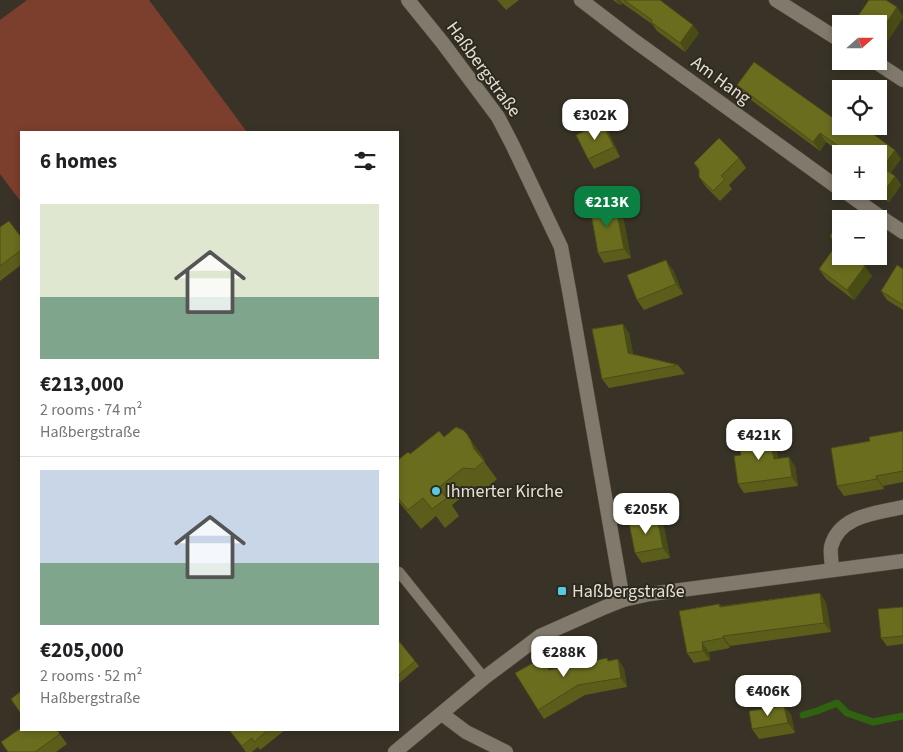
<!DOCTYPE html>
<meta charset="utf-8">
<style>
:root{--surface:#fff;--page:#f6f6f6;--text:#202124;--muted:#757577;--line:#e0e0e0;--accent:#0b8043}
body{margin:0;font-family:"Source Sans 3",sans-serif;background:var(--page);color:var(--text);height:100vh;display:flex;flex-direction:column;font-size:19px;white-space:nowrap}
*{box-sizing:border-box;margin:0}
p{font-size:16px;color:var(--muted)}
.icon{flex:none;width:28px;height:28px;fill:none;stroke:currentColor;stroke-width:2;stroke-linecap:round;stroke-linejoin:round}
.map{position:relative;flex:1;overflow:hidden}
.drawer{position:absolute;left:20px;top:131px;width:379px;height:600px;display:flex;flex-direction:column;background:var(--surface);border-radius:0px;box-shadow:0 2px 8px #0003}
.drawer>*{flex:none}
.needle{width:32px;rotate:69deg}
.buttons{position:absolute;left:832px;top:15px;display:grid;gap:10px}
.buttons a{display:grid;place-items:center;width:55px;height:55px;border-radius:0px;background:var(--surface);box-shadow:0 2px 8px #0003;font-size:25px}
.price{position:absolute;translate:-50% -42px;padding:0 11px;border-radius:10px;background:#fff;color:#222;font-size:16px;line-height:32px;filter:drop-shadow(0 1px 2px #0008)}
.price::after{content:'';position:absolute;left:50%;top:30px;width:15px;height:11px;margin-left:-8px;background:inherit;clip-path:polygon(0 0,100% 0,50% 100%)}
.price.selected{background:var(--accent);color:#fff}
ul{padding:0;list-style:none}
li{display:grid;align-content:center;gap:10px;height:265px;padding:0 20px}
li+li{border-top:1px solid var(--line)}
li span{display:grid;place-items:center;height:155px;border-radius:0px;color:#555}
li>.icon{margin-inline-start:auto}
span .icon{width:90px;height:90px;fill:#fffc;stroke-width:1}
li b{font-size:21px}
h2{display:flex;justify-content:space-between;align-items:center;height:60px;padding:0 20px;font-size:21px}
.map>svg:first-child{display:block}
.green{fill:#7c3e2d}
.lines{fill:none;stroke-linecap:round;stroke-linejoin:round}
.stream{stroke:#2f630f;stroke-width:7}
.service-casing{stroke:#575147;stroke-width:11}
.minor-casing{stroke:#575147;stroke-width:15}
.secondary-casing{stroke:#575147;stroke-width:15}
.service{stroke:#817a6c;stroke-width:10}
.minor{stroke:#817a6c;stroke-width:14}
.secondary{stroke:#817a6c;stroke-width:14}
.wall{fill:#5b5e1a}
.shaded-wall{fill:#4a4c15}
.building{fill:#6a6d1e;stroke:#4a4c15}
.poi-dot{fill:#55cae0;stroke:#2e291d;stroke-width:2}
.labels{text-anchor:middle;stroke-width:4;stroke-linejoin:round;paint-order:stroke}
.street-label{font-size:18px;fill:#e3e0d8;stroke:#2e291d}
.poi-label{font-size:18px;fill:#e3e0d8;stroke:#2e291d;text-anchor:start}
</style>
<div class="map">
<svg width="903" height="752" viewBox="0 0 903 752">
<rect width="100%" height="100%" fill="#383326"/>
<path class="green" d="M27,0H149L247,132H21V202L0,174V20Z"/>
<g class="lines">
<path class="stream" d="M803,715L817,711L837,703L847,713L873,722L903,716"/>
<g class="service-casing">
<path id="service" d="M399,572L484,678"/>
</g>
<g class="minor-casing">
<path id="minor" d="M408,0L442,42L498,117L512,144L561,247L569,290L623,600
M581,0L632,39L841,190
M776,0L841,41
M874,61L903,80
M844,191L879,216L903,232
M832,570C832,563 830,554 831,547C839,515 877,513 903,507
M442,714L466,732L506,752"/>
</g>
<g class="secondary-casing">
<path id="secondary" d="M395,752L484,678L540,636L603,608L623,600L650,594L903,561"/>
</g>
<use href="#service" class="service"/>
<use href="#minor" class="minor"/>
<use href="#secondary" class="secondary"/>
</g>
<path class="wall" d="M497,0H519L506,10Z
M613,0H660L699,33L685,52L657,31L652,24L622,3L620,5Z
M869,0L888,41L879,35V24H863L858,16Z
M737,85L833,118L901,159L891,172L892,173L891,174L895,176L901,185L889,202L874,191H879V154H843L826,142L820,151L743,94Z
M602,123L609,133L620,157L594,169L588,159Z
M739,158L746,168L729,185L732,189L720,201L706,187L699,177V171L694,163Z
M615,203L622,212L631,258L604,263L598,253Z
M841,221V256L860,262L872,276L854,300L826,279L819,269L837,244L833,242L830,236Z
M0,227L21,237V265L0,281Z
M903,269V310L887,300L881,291Z
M673,270L683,294L644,310L637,300Z
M629,333L633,354L678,365L685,374L609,388L602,379Z
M903,431V482L883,486L884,489L844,496L837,486L870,441Z
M444,437L480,453L484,459L485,463L497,479L488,487L476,486L452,505L459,516L445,528L436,516L421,529L398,501V460Z
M776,448L778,459L795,466L798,486L744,493L738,484Z
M657,517L664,527L670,558L642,563L635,553Z
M820,593L826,603L831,632L730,646V648L709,652L710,660L694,663L687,653L719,604L721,606Z
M903,607V644L887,646L881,638Z
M398,640L419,666L398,684Z
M618,659L624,669L627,687L585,695L544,719L538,710L609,661Z
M784,706L791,715L795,733L759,739L752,729Z
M57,730L67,744L56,752H7Z
M229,730H285L260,750L258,747L252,752H246Z"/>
<path class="shaded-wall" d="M616,0H620L622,3L620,5Z
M897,7L903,16V18L888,41L881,31Z
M693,25L699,33L685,52L680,43Z
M602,123L609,133L620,157L614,147Z
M820,133L826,142L820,151L813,142Z
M895,150L901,159L891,172L892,173L889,177L883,168L885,164Z
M895,176L901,185L889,202L883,193Z
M615,203L622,212L631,258L624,249Z
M857,257L863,267L865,266L872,276L854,300L847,290L857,260Z
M666,260L673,270L683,294L676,284Z
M623,324L629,333L635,362L628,353Z
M467,434L480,453L484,459L485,463L474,449Z
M770,440L776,448L780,468L774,459Z
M789,457L795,466L798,486L792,477Z
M876,476L883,486L884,489L877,479Z
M657,517L664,527L670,558L663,548Z
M820,593L826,603L831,632L824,623Z
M723,636L730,646V648L723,638Z
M702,642L709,652L710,660L703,651Z
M618,659L624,669L627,687L621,678Z
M784,706L791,715L795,733L788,723Z"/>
<path class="building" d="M624,0H660L693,25L680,43L651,22L652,20Z
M869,0H886L897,7L881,31L879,30V24H869L858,16Z
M754,62L833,118L839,110L841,111V126H862L895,150L885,164H886L883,168L895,176L883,193L879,190V154H850L820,133L813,142L737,85Z
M602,123L614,147L588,159L576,135Z
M719,138L739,158L721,176L725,179L713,191L699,177V169L694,163Z
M615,203L624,249L598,253L590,208Z
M9,221L21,237V250L0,266V227Z
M841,221V245L830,236Z
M837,244L841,247V256H855L857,257V260L865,266L847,290L819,269Z
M666,260L676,284L637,300L627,275Z
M897,265L903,269V305L881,291Z
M623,324L628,353L678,365L602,379L592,329Z
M456,427L463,430L467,434L471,441L474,449L484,461L475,469L463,468L438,488L447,498L432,509L423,498L408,510L398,498V460L408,452L410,454L439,431L444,437Z
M903,431V471L876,476L877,479L837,486L831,448L870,441L869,437Z
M740,433L762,435L770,440L774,459L789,457L792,477L738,484L734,456L741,455L739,444H743Z
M657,517L663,548L635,553L629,523Z
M820,593L824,623L723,636V638L702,642L703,651L687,653L679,611L719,604L720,607Z
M903,607V636L881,638L878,609Z
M398,640L415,661L398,676Z
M542,658L549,670L607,658L608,661L618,659L621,678L578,685L538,710L515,673Z
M21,691V714L11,699Z
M784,706L788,723L752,729L749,711Z
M21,728V730H57L60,734L35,752H8L1,742Z
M229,730H268L254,742L252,738L242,746Z"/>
<g class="poi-dot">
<circle cx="436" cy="491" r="5"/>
<rect x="557" y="586" width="10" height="10" rx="2.5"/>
</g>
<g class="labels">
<g class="street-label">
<text transform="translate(484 69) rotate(54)" y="6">Haßbergstraße</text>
<text transform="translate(721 80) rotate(36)" y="6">Am Hang</text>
</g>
<g class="poi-label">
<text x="446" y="497">Ihmerter Kirche</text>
<text x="572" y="597">Haßbergstraße</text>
</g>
</g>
</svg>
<div class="buttons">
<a><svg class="needle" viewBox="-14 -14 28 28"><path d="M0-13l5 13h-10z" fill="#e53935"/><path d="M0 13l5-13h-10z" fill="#757577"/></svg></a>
<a><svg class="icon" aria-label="locate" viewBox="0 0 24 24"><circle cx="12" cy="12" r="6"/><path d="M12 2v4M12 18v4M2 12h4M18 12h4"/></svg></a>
<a>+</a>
<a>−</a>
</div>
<b class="price" style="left:595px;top:141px">€302K</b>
<b class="price selected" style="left:607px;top:228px">€213K</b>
<b class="price" style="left:759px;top:461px">€421K</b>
<b class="price" style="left:646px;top:535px">€205K</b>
<b class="price" style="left:564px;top:678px">€288K</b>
<b class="price" style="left:768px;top:717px">€406K</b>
<section class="drawer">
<h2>6 homes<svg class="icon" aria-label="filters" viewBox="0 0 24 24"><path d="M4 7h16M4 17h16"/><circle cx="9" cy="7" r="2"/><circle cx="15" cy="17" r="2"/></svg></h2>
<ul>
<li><span style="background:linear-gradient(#dfe7d0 60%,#7fa58c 0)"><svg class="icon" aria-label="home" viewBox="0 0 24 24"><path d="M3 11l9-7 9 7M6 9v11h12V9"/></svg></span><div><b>€213,000</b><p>2 rooms · 74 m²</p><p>Haßbergstraße</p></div></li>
<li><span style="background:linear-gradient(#c9d6e8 60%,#7fa58c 0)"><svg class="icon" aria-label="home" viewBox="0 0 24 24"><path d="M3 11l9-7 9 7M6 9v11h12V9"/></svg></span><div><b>€205,000</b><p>2 rooms · 52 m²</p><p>Haßbergstraße</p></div></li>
</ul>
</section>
</div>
